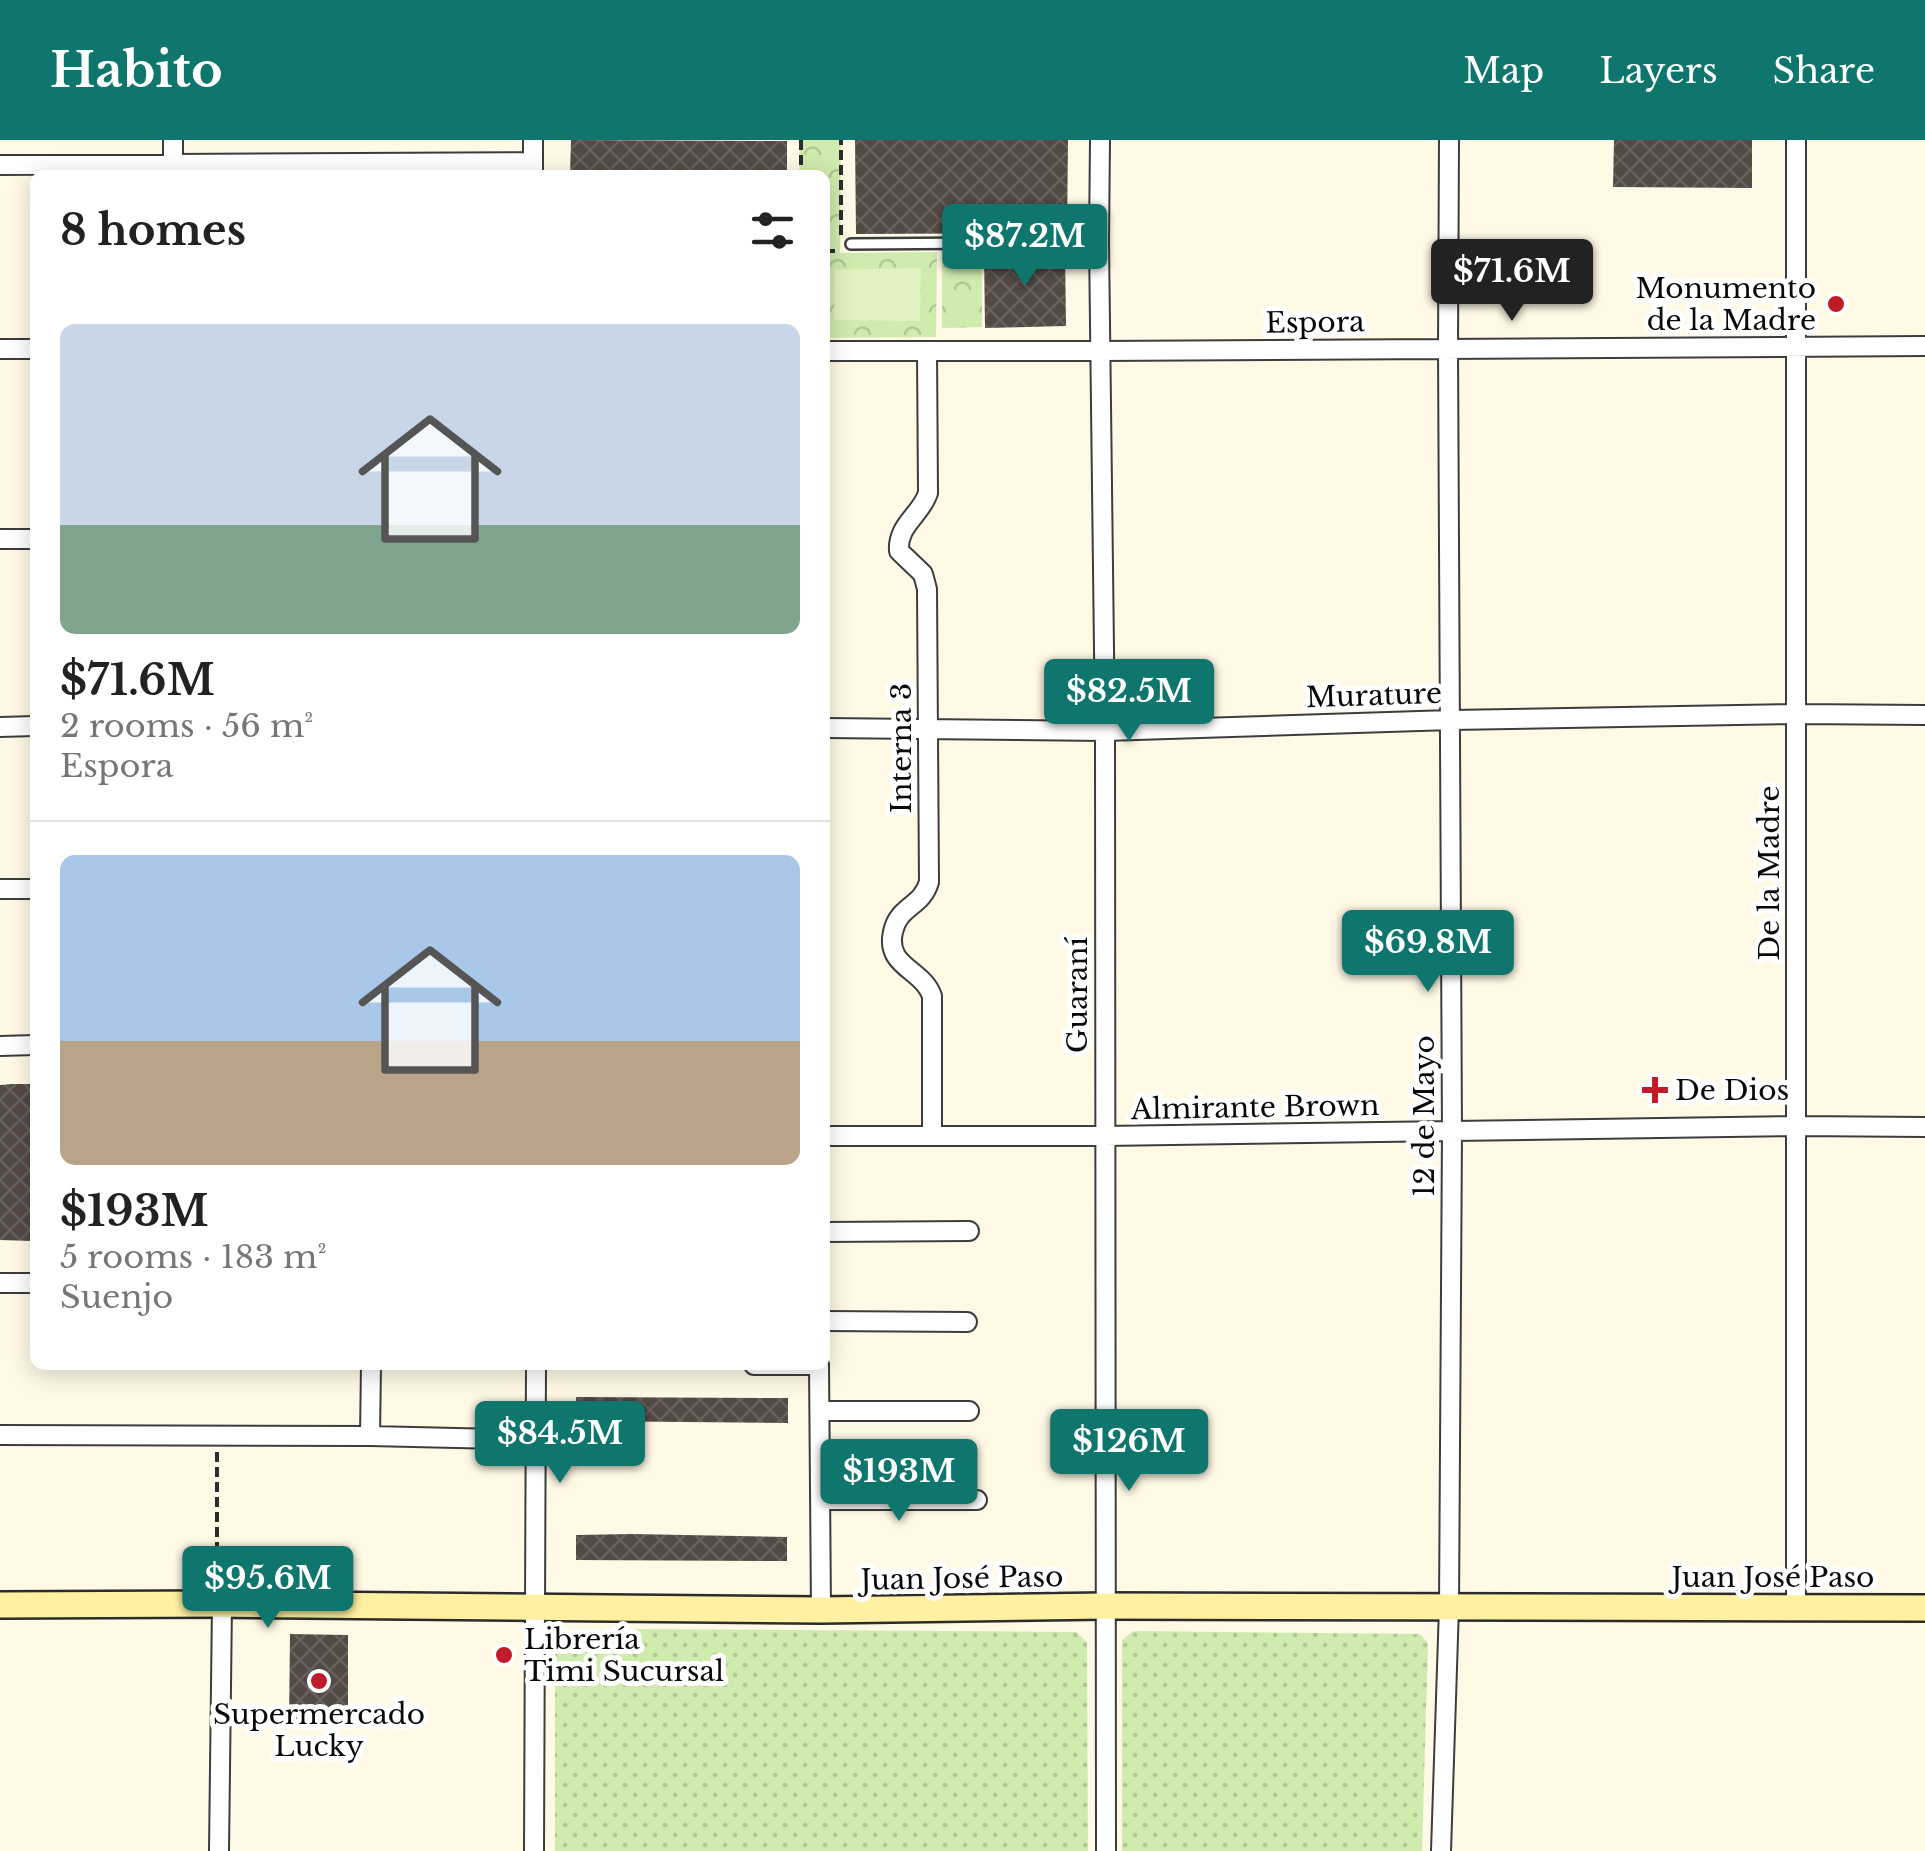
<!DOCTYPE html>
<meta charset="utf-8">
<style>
:root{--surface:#fff;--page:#f6f6f6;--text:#222;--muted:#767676;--line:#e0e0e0;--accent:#0f766e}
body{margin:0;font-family:"Libre Baskerville",serif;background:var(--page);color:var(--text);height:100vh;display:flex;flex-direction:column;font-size:38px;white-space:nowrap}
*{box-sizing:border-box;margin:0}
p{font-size:32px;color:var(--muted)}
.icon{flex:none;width:55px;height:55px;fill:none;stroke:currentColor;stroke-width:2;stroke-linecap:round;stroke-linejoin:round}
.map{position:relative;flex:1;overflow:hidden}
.drawer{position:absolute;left:30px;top:30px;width:800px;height:1200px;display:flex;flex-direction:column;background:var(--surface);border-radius:15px;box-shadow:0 5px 25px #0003}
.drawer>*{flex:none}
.price{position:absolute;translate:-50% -85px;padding:0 22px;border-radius:10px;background:var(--accent);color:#fff;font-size:32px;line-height:65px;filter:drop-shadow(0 2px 5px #0008)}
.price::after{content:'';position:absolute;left:50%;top:60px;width:30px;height:22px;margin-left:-15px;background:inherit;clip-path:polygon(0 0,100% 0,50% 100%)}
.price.active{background:#222;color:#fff}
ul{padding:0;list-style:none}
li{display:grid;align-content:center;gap:20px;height:530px;padding:0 30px}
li+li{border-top:2px solid var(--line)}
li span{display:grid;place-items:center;height:310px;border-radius:15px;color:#555}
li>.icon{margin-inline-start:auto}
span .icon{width:180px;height:180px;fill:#fffc;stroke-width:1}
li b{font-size:42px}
h2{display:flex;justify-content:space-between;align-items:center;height:120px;padding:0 30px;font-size:42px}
header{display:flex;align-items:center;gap:60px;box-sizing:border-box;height:140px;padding:0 50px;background:var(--accent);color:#fff}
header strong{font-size:48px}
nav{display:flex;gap:55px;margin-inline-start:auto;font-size:35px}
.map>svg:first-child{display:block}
.grass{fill:url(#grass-dots)}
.park{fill:url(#park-crowns)}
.pitch{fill:#e3f2c1}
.building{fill:url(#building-cross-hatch)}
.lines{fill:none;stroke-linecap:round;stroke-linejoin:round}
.lane-casing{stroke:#3d3d3d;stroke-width:14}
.street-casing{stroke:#3d3d3d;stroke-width:22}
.secondary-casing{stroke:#2c2c2c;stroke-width:30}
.path{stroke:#2c2c2c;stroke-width:4;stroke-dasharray:10 5;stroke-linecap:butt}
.lane{stroke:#fff;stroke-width:9}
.street{stroke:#fff;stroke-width:18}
.secondary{stroke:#fff1a1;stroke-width:25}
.poi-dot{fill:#c11a29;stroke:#fff;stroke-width:4}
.labels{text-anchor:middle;stroke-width:10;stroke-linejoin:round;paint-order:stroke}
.poi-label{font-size:28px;fill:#0a0a0a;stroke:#fff;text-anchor:start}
.street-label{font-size:28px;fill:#0a0a0a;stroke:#fff}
</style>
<header>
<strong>Habito</strong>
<nav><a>Map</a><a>Layers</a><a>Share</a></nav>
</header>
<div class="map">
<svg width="1925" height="1711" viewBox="0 0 1925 1711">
<defs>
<pattern id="grass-dots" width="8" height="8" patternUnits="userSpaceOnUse" patternTransform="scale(2.5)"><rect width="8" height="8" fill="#d0ebae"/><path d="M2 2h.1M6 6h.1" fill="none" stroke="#b1c894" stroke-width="1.8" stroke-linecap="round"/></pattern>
<pattern id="park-crowns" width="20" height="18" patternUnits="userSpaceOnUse" patternTransform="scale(2.5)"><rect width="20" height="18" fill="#d0ebae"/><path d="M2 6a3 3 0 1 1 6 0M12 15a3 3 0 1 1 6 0" fill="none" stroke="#b1c894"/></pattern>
<pattern id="building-cross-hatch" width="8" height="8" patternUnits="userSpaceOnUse" patternTransform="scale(2.5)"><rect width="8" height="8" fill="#534a45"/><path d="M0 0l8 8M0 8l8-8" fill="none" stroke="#67605c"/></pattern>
</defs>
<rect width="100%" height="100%" fill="#fff9e6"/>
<path class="grass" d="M641,1489L1076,1492L1087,1502L1088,1711H555V1512L572,1491Z
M1133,1491L1420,1494L1428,1503L1422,1711H1122V1500Z"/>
<path class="park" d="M800,0H841L840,113L937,112L936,197L825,198V35H799Z
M942,117H982V187L942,188Z"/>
<path class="pitch" d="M921,128L920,181L834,180L835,130Z"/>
<path class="building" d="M571,0L787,1V35H570Z
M855,0H1068L1067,93L856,94Z
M1614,0H1752V48L1613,47Z
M1065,110L1066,186L985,188L984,111Z
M12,944H34L32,1101L0,1100V945Z
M576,1257L788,1258V1283L577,1281Z
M632,1394L787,1397V1421L576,1420V1395Z
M290,1494L348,1495V1588L289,1587Z"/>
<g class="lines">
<g class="lane-casing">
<path id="lane" d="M851,104L1099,102"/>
</g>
<g class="street-casing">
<path id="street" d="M1100,0L1099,102L1105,591L1106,1711
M1796,0V1466
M0,25L533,22
M173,35V0
M533,35V0
M0,209H35
M825,211H1100L1925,206
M927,211L928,353C921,375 897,385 899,411L923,434L927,449L929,742C922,767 898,766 893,792C885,827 923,829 932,856V994
M0,399H35
M0,587L35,586
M825,588L1105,591L1451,580L1797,574L1925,575
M0,749H35
M0,906L35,905
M825,996H1105L1797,986L1925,987
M825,1092L969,1091
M0,1143H35
M825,1181L967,1182
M754,1225H819
M819,1225L821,1470
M820,1271H969
M0,1295L370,1296L537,1300
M370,1296L371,1225
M820,1360H977
M219,1711L222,1464
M534,1711L536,1225
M1441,1711L1449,1467L1452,992L1448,208L1449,0"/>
</g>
<g class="secondary-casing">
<path id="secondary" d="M0,1465L216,1464L821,1470L1105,1466L1925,1468"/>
</g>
<path class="path" d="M801,0V35
M841,95V0
M825,111H839
M217,1442V1312"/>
<use href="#lane" class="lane"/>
<use href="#street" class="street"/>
<use href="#secondary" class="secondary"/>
</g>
<g class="poi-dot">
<circle cx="1836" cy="164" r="10"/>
<path d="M1650 935h10v10h10v10h-10v10h-10v-10h-10v-10h10z"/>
<circle cx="504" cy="1515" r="10"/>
<circle cx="319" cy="1541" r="10"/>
</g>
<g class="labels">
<g class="poi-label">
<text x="1816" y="158" text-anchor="end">Monumento<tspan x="1816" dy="32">de la Madre</tspan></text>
<text x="1675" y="960">De Dios</text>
<text x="524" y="1509">Librería<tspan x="524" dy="32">Timi Sucursal</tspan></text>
<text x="319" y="1584" text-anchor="middle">Supermercado<tspan x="319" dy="32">Lucky</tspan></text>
</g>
<g class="street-label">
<text transform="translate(1315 182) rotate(-1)" y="10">Espora</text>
<text transform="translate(1374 555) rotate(-2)" y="10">Murature</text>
<text transform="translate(901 608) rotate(-90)" y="10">Interna 3</text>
<text transform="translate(1769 733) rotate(-90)" y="10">De la Madre</text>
<text transform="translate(1077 855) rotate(-90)" y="10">Guaraní</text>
<text transform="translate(1255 967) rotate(-1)" y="10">Almirante Brown</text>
<text transform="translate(1424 976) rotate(-90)" y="10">12 de Mayo</text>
<text x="1773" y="1447">Juan José Paso</text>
<text transform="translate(962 1438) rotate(-1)" y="10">Juan José Paso</text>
</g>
</g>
</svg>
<b class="price" style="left:1025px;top:149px">$87.2M</b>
<b class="price active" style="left:1512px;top:184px">$71.6M</b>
<b class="price" style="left:1129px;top:604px">$82.5M</b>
<b class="price" style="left:1428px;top:855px">$69.8M</b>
<b class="price" style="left:560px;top:1346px">$84.5M</b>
<b class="price" style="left:1129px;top:1354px">$126M</b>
<b class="price" style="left:899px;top:1384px">$193M</b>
<b class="price" style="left:268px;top:1491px">$95.6M</b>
<section class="drawer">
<h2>8 homes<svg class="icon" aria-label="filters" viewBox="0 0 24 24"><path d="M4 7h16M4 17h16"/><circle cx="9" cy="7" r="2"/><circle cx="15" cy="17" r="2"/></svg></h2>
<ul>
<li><span style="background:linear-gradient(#c9d6e8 65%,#7fa58c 0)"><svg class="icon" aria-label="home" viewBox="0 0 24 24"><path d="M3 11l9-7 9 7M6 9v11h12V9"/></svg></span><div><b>$71.6M</b><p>2 rooms · 56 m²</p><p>Espora</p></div></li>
<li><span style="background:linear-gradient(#a9c7e8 60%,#b9a48a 0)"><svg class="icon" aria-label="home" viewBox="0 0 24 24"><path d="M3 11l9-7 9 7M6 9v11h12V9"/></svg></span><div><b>$193M</b><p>5 rooms · 183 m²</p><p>Suenjo</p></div></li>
</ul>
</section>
</div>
